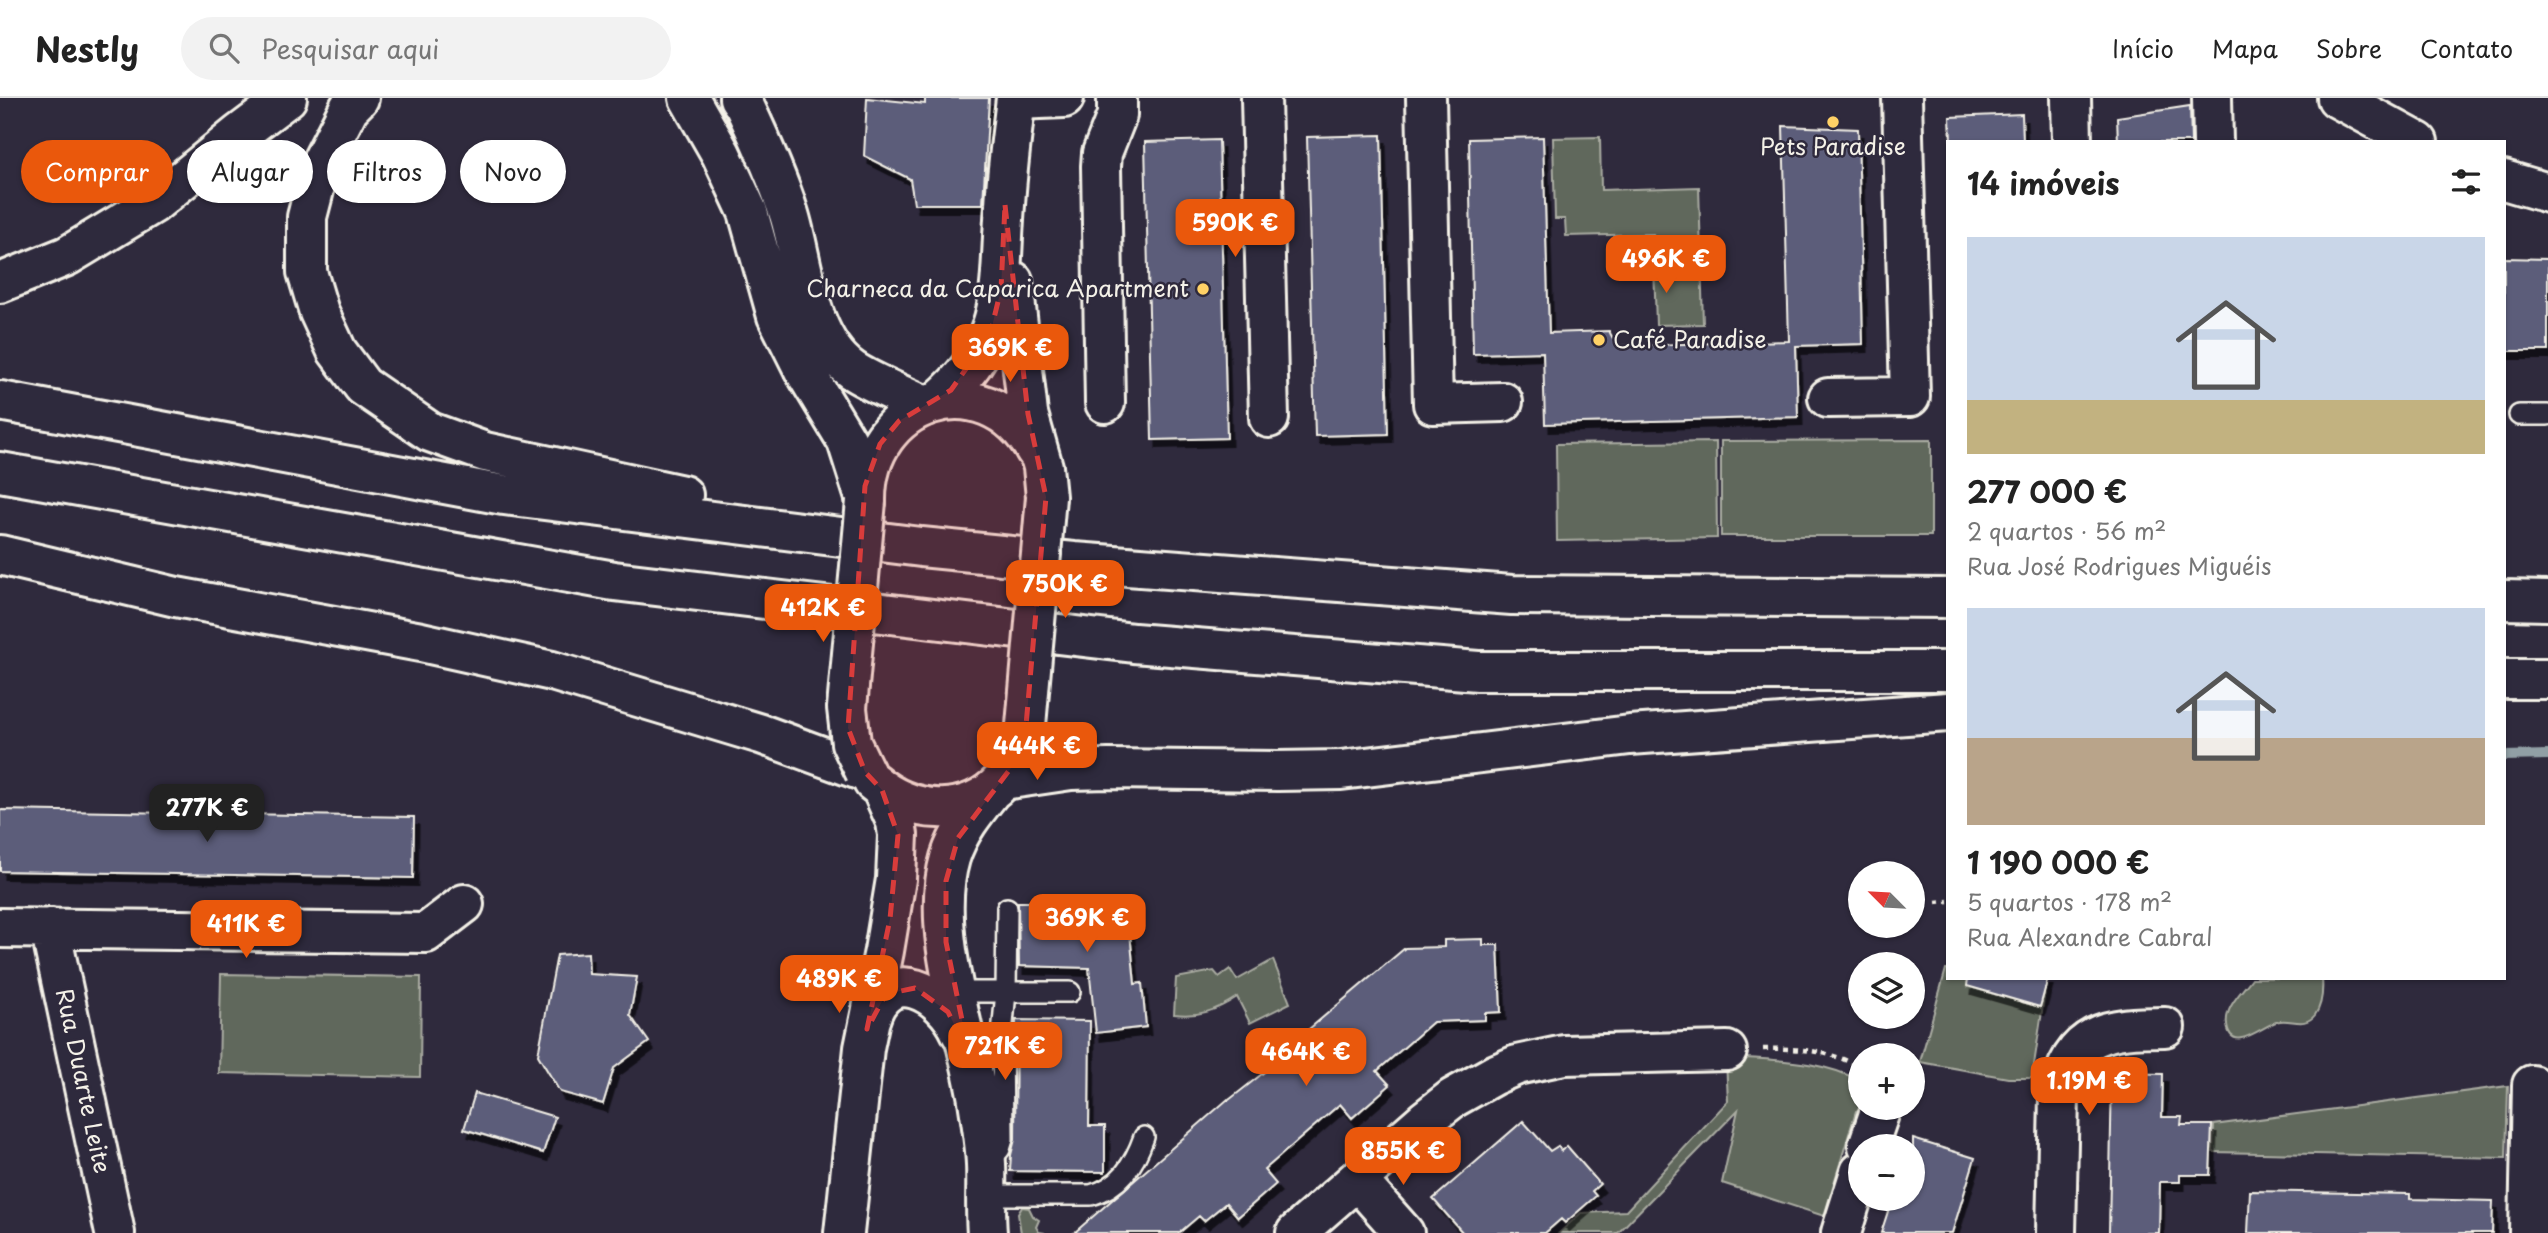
<!DOCTYPE html>
<html lang="pt">
<meta charset="utf-8">
<style>
:root{--surface:#fff;--page:#f2f2f2;--text:#222;--muted:#767676;--line:#e0e0e0;--accent:#ea580c}
body{margin:0;font-family:"Playpen Sans",sans-serif;background:var(--page);color:var(--text);height:100vh;display:flex;flex-direction:column;font-size:26px;white-space:nowrap}
*{box-sizing:border-box;margin:0}
p{font-size:23px;color:var(--muted)}
.icon{flex:none;width:38px;height:38px;fill:none;stroke:currentColor;stroke-width:2;stroke-linecap:round;stroke-linejoin:round}
.map{position:relative;flex:1;overflow:hidden}
.panel{position:absolute;left:1946px;top:42px;width:560px;height:840px;display:flex;flex-direction:column;background:var(--surface);border-radius:0px;box-shadow:0 2px 5px #0004}
.panel>*{flex:none}
.banner{position:absolute;left:21px;top:42px;width:665px;height:63px;display:flex;gap:14px}
.needle{width:46px;rotate:294deg}
.controls{position:absolute;left:1848px;top:763px;display:grid;gap:14px}
.controls a{display:grid;place-items:center;width:77px;height:77px;border-radius:50%;background:var(--surface);box-shadow:0 2px 5px #0004;font-size:35px}
.price{position:absolute;translate:-50% -60px;padding:0 16px;border-radius:14px;background:var(--accent);color:#fff;font-size:23px;line-height:46px;filter:drop-shadow(0 2px 4px #0008)}
.price::after{content:'';position:absolute;left:50%;top:42px;width:21px;height:16px;margin-left:-10px;background:inherit;clip-path:polygon(0 0,100% 0,50% 100%)}
.price.active{background:#222;color:#fff}
ul{padding:0;list-style:none}
li{display:grid;align-content:center;gap:14px;height:371px;padding:0 21px}
li span{display:grid;place-items:center;height:217px;border-radius:0px;color:#555}
li>.icon{margin-inline-start:auto}
span .icon{width:126px;height:126px;fill:#fffc;stroke-width:1}
li b{font-size:30px}
h2{display:flex;justify-content:space-between;align-items:center;height:84px;padding:0 21px;font-size:30px}
.pill{padding:0 24px;border-radius:32px;background:var(--surface);box-shadow:0 2px 5px #0004;font-size:24px;line-height:63px}
.pill.active{background:var(--accent);color:#fff}
header{display:flex;align-items:center;gap:42px;box-sizing:border-box;height:98px;padding:0 35px;background:var(--surface);border-bottom:2px solid var(--line)}
header strong{font-size:33px}
nav{display:flex;gap:38px;margin-inline-start:auto;font-size:24px}
.search{width:490px;height:63px;background:var(--page);display:flex;align-items:center;gap:18px;box-sizing:border-box;padding:0 24px;border-radius:38px;color:var(--muted);font-size:26px}
.map>svg:first-child{display:block}
.green{fill:#60685c;stroke:#aaaca2;stroke-width:2}
.lines{fill:none;stroke-linecap:round;stroke-linejoin:round}
.stream{stroke:#919fa5;stroke-width:10}
.building{fill:#5b5d7a;stroke:#f4f1e8;stroke-width:2;filter:url(#shadow)}
.service-casing{stroke:#f4f1e8;stroke-width:24}
.minor-casing{stroke:#f4f1e8;stroke-width:44}
.tertiary-casing{stroke:#f4f1e8;stroke-width:44}
.motorway-casing{stroke:#f4f1e8;stroke-width:44}
.path{stroke:#f4f1e8;stroke-width:4.5;stroke-dasharray:5 5;stroke-linecap:butt}
.service{stroke:#2f2a3d;stroke-width:19}
.minor{stroke:#2f2a3d;stroke-width:38}
.tertiary{stroke:#2f2a3d;stroke-width:38}
.motorway{stroke:#2f2a3d;stroke-width:38}
.tertiary-bridge-casing{stroke:#f4f1e8;stroke-width:44;stroke-linecap:butt}
.tertiary-bridge{stroke:#2f2a3d;stroke-width:38}
.marked{fill:#d93c3b;fill-opacity:0.2;stroke:#d93c3b;stroke-width:5;stroke-dasharray:14 9;stroke-linejoin:round}
.poi-dot{fill:#ffd166;stroke:#2f2a3d;stroke-width:2.5}
.labels{text-anchor:middle;stroke-width:5;stroke-linejoin:round;paint-order:stroke}
.poi-label{font-size:23px;fill:#f4f1e8;stroke:#2f2a3d}
.street-label{font-size:23px;fill:#f4f1e8;stroke:#2f2a3d}
</style>
<header>
<strong>Nestly</strong>
<div class="search"><svg class="icon" aria-label="search" viewBox="0 0 24 24"><circle cx="10" cy="10" r="6"/><path d="M15 15l6 6"/></svg>Pesquisar aqui</div>
<nav><a>Início</a><a>Mapa</a><a>Sobre</a><a>Contato</a></nav>
</header>
<div class="map">
<svg width="2548" height="1135" viewBox="0 0 2548 1135">
<defs>
<filter id="shadow"><feDropShadow dx="4.5" dy="8" stdDeviation="0" flood-color="#0009"/></filter>
</defs>
<rect width="100%" height="100%" fill="#2f2a3d"/>
<filter id="ink" filterUnits="userSpaceOnUse"><feTurbulence type="fractalNoise" baseFrequency=".0143" numOctaves="2"/><feDisplacementMap in="SourceGraphic" scale="14" xChannelSelector="R" yChannelSelector="G"/><feConvolveMatrix kernelMatrix="1 2 1 2 8 2 1 2 1" color-interpolation-filters="sRGB"/></filter>
<g filter="url(#ink)">
<path class="green" d="M1600,39L1601,92L1699,89L1703,226L1656,227L1653,136L1566,138L1565,121H1555L1553,40Z
M1931,342V438H1721V343Z
M1716,344L1717,440L1557,443L1556,346Z
M1273,862L1290,905L1250,925L1237,899C1216,913 1198,919 1174,916L1176,880L1214,873L1219,879L1230,871L1237,882Z
M1946,871H1948V880H2047L2032,980H2008L1920,964Z
M221,876L421,879L420,979L219,975Z
M2252,880H2322C2323,892 2322,907 2315,917C2305,930 2292,921 2280,923C2266,924 2232,959 2227,927C2224,909 2243,893 2252,880Z
M1747,960C1786,963 1826,964 1860,983V1010H1863L1856,1013L1824,1118L1722,1085L1738,1012L1618,1135H1559L1581,1115L1626,1113L1728,1003L1726,963Z
M2508,988L2506,1060L2213,1054L2214,1027Z
M1022,1109L1029,1110L1033,1118L1039,1122L1036,1129L1039,1134L1045,1135H1021L1018,1116Z"/>
<g class="lines">
<path class="stream" d="M2504,658L2548,657"/>
</g>
<path class="building" d="M867,0L925,6V0H989L983,106H914L910,81L864,58Z
M2190,8L2191,44H2118L2117,19Z
M2022,16L2023,44H1951L1950,19Z
M1783,28L1858,31L1863,246L1796,248L1798,319L1545,326L1543,254L1473,256L1469,41L1543,39L1549,235L1609,233L1617,248L1789,243Z
M1381,37L1388,336L1315,338L1307,39Z
M1219,42L1227,340L1152,342L1145,44Z
M2504,160L2548,161V253H2504Z
M0,712L414,719L413,780L0,773Z
M1018,804H1127L1135,886L1142,885L1146,929L1096,935L1089,870L1019,868Z
M1483,841V847H1498L1501,914L1485,915V922L1433,924L1377,973L1390,987L1352,1020L1340,1006L1264,1072L1276,1086L1238,1119L1226,1105L1204,1123L1199,1118L1179,1135H1074L1228,1001L1229,1002L1267,972L1264,969L1405,850L1444,849V842Z
M588,855L589,876L637,879L630,917L649,944L614,970L603,1006L560,994L538,957L557,857Z
M1968,880H2048L2040,909L1967,888Z
M1016,922L1090,923L1089,1028H1105V1074L1010,1073L1011,1057L1015,1041Z
M2112,975L2163,976L2162,1019H2182L2181,1027H2212L2210,1077H2180V1084H2160L2159,1135H2109Z
M475,995L555,1019L543,1055L464,1031Z
M1523,1023L1550,1053L1558,1048L1561,1053L1567,1048L1600,1086L1592,1093L1596,1098L1565,1125L1561,1121L1545,1135H1463L1433,1101Z
M1913,1041L1975,1060L1952,1135H1881L1892,1101H1913Z
M2250,1093L2410,1096V1101L2493,1103L2492,1135H2248Z"/>
<g class="lines">
<g class="service-casing">
<path id="service" d="M2519,317H2548
M955,894H1070
M994,1058L1000,1051L1003,1041L1002,936L1006,894L1007,810
M987,1097H1091C1120,1089 1134,1067 1144,1039"/>
</g>
<g class="minor-casing">
<path id="minor" d="M1261,0L1269,320
M1426,0L1433,306L1503,304
M2071,0L2072,44
M2212,0L2213,44
M2337,0L2418,44
M1016,2L1064,0
M2504,82L2548,95
M1828,300L1910,299L1902,0
M1105,305L1101,68L1102,55L1117,17V0
M0,830L426,835L464,806
M50,830L115,1135
M1868,1048L1879,1016
M1357,1082L1404,1135
M1296,1135L1425,1022L1453,1000L1494,977L1517,967L1564,957L1727,953
M1841,1135L1860,1074
M2056,1135L2059,998C2070,933 2108,929 2165,929
M2529,1135L2532,987"/>
</g>
<g class="tertiary-casing">
<path id="tertiary" d="M1013,183L1028,316L1043,369L1046,399
M938,303C1010,241 998,192 1005,107C1007,71 1012,36 1016,0
M866,403C865,302 984,262 1036,353
M873,684C910,716 966,722 1002,683C1014,670 1019,655 1025,639
M870,922C887,863 943,894 961,935
M844,1135L864,950L884,853L896,781L898,737L896,724L882,692
M987,1135C985,1112 987,1089 986,1066C985,1044 981,1023 978,1002C966,930 929,831 950,760C958,734 975,713 992,692"/>
</g>
<g class="motorway-casing">
<path id="motorway" d="M359,0L349,10L321,65L307,119V174L319,214L337,253L363,288L430,334L485,354L683,397
M689,0L721,56L748,114L777,218L804,272L847,343L866,403
M739,0L744,7C761,43 777,78 789,116C804,165 807,240 852,272C871,285 903,297 925,308
M0,185L67,158L153,106L239,36L287,0
M0,303L504,397L921,449L1074,464L1512,497L1948,500
M0,374L614,483L1134,545L1478,573H1948
M0,457L176,499L421,544L552,573L761,636L865,674
M2504,502L2548,503
M2504,581H2548
M1003,682L1071,672L1108,671L1277,673L1341,672L1630,637L1948,614"/>
</g>
<path class="path" d="M1936,804L1948,803
M1763,951C1797,950 1829,952 1860,969"/>
<use href="#service" class="service"/>
<use href="#minor" class="minor"/>
<use href="#tertiary" class="tertiary"/>
<use href="#motorway" class="motorway"/>
<g class="tertiary-bridge-casing">
<path id="tertiary-bridge" d="M1025,639L1046,399
M865,674L851,645L847,610L866,403"/>
</g>
<use href="#tertiary-bridge" class="tertiary-bridge"/>
</g>
</g>
<path class="marked" d="M1005,107L1028,316L1046,399L1025,639L1017,662L958,740L946,783V844L969,956L948,914L915,890L886,896L867,931L890,821L898,737L882,692L865,674L848,630L865,388L880,346L899,323L951,292L990,237L1001,191Z"/>
<g class="poi-dot">
<circle cx="1833" cy="24" r="7"/>
<circle cx="1203" cy="191" r="7"/>
<circle cx="1599" cy="242" r="7"/>
</g>
<g class="labels">
<g class="poi-label">
<text x="1833" y="57">Pets Paradise</text>
<text x="1189" y="199" text-anchor="end">Charneca da Caparica Apartment</text>
<text x="1613" y="250" text-anchor="start">Café Paradise</text>
</g>
<g class="street-label">
<text transform="translate(83 983) rotate(78)" y="8">Rua Duarte Leite</text>
</g>
</g>
</svg>
<div class="controls">
<a><svg class="needle" viewBox="-14 -14 28 28"><path d="M0-13l5 13h-10z" fill="#e53935"/><path d="M0 13l5-13h-10z" fill="#767676"/></svg></a>
<a><svg class="icon" aria-label="layers" viewBox="0 0 24 24"><path d="M12 4l9 5-9 5-9-5zM3 14l9 5 9-5"/></svg></a>
<a>+</a>
<a>−</a>
</div>
<b class="price" style="left:1235px;top:161px">590K €</b>
<b class="price" style="left:1666px;top:197px">496K €</b>
<b class="price" style="left:1010px;top:286px">369K €</b>
<b class="price" style="left:1065px;top:522px">750K €</b>
<b class="price" style="left:823px;top:546px">412K €</b>
<b class="price" style="left:1037px;top:684px">444K €</b>
<b class="price active" style="left:207px;top:746px">277K €</b>
<b class="price" style="left:1087px;top:856px">369K €</b>
<b class="price" style="left:246px;top:862px">411K €</b>
<b class="price" style="left:839px;top:917px">489K €</b>
<b class="price" style="left:1005px;top:984px">721K €</b>
<b class="price" style="left:1306px;top:990px">464K €</b>
<b class="price" style="left:2089px;top:1019px">1.19M €</b>
<b class="price" style="left:1403px;top:1089px">855K €</b>
<div class="banner">
<a class="pill active">Comprar</a>
<a class="pill">Alugar</a>
<a class="pill">Filtros</a>
<a class="pill">Novo</a>
</div>
<section class="panel">
<h2>14 imóveis<svg class="icon" aria-label="filters" viewBox="0 0 24 24"><path d="M4 7h16M4 17h16"/><circle cx="9" cy="7" r="2"/><circle cx="15" cy="17" r="2"/></svg></h2>
<ul>
<li><span style="background:linear-gradient(#c9d6e8 75%,#c2b280 0)"><svg class="icon" aria-label="home" viewBox="0 0 24 24"><path d="M3 11l9-7 9 7M6 9v11h12V9"/></svg></span><div><b>277 000 €</b><p>2 quartos · 56 m²</p><p>Rua José Rodrigues Miguéis</p></div></li>
<li><span style="background:linear-gradient(#c9d6e8 60%,#b9a48a 0)"><svg class="icon" aria-label="home" viewBox="0 0 24 24"><path d="M3 11l9-7 9 7M6 9v11h12V9"/></svg></span><div><b>1 190 000 €</b><p>5 quartos · 178 m²</p><p>Rua Alexandre Cabral</p></div></li>
</ul>
</section>
</div>
